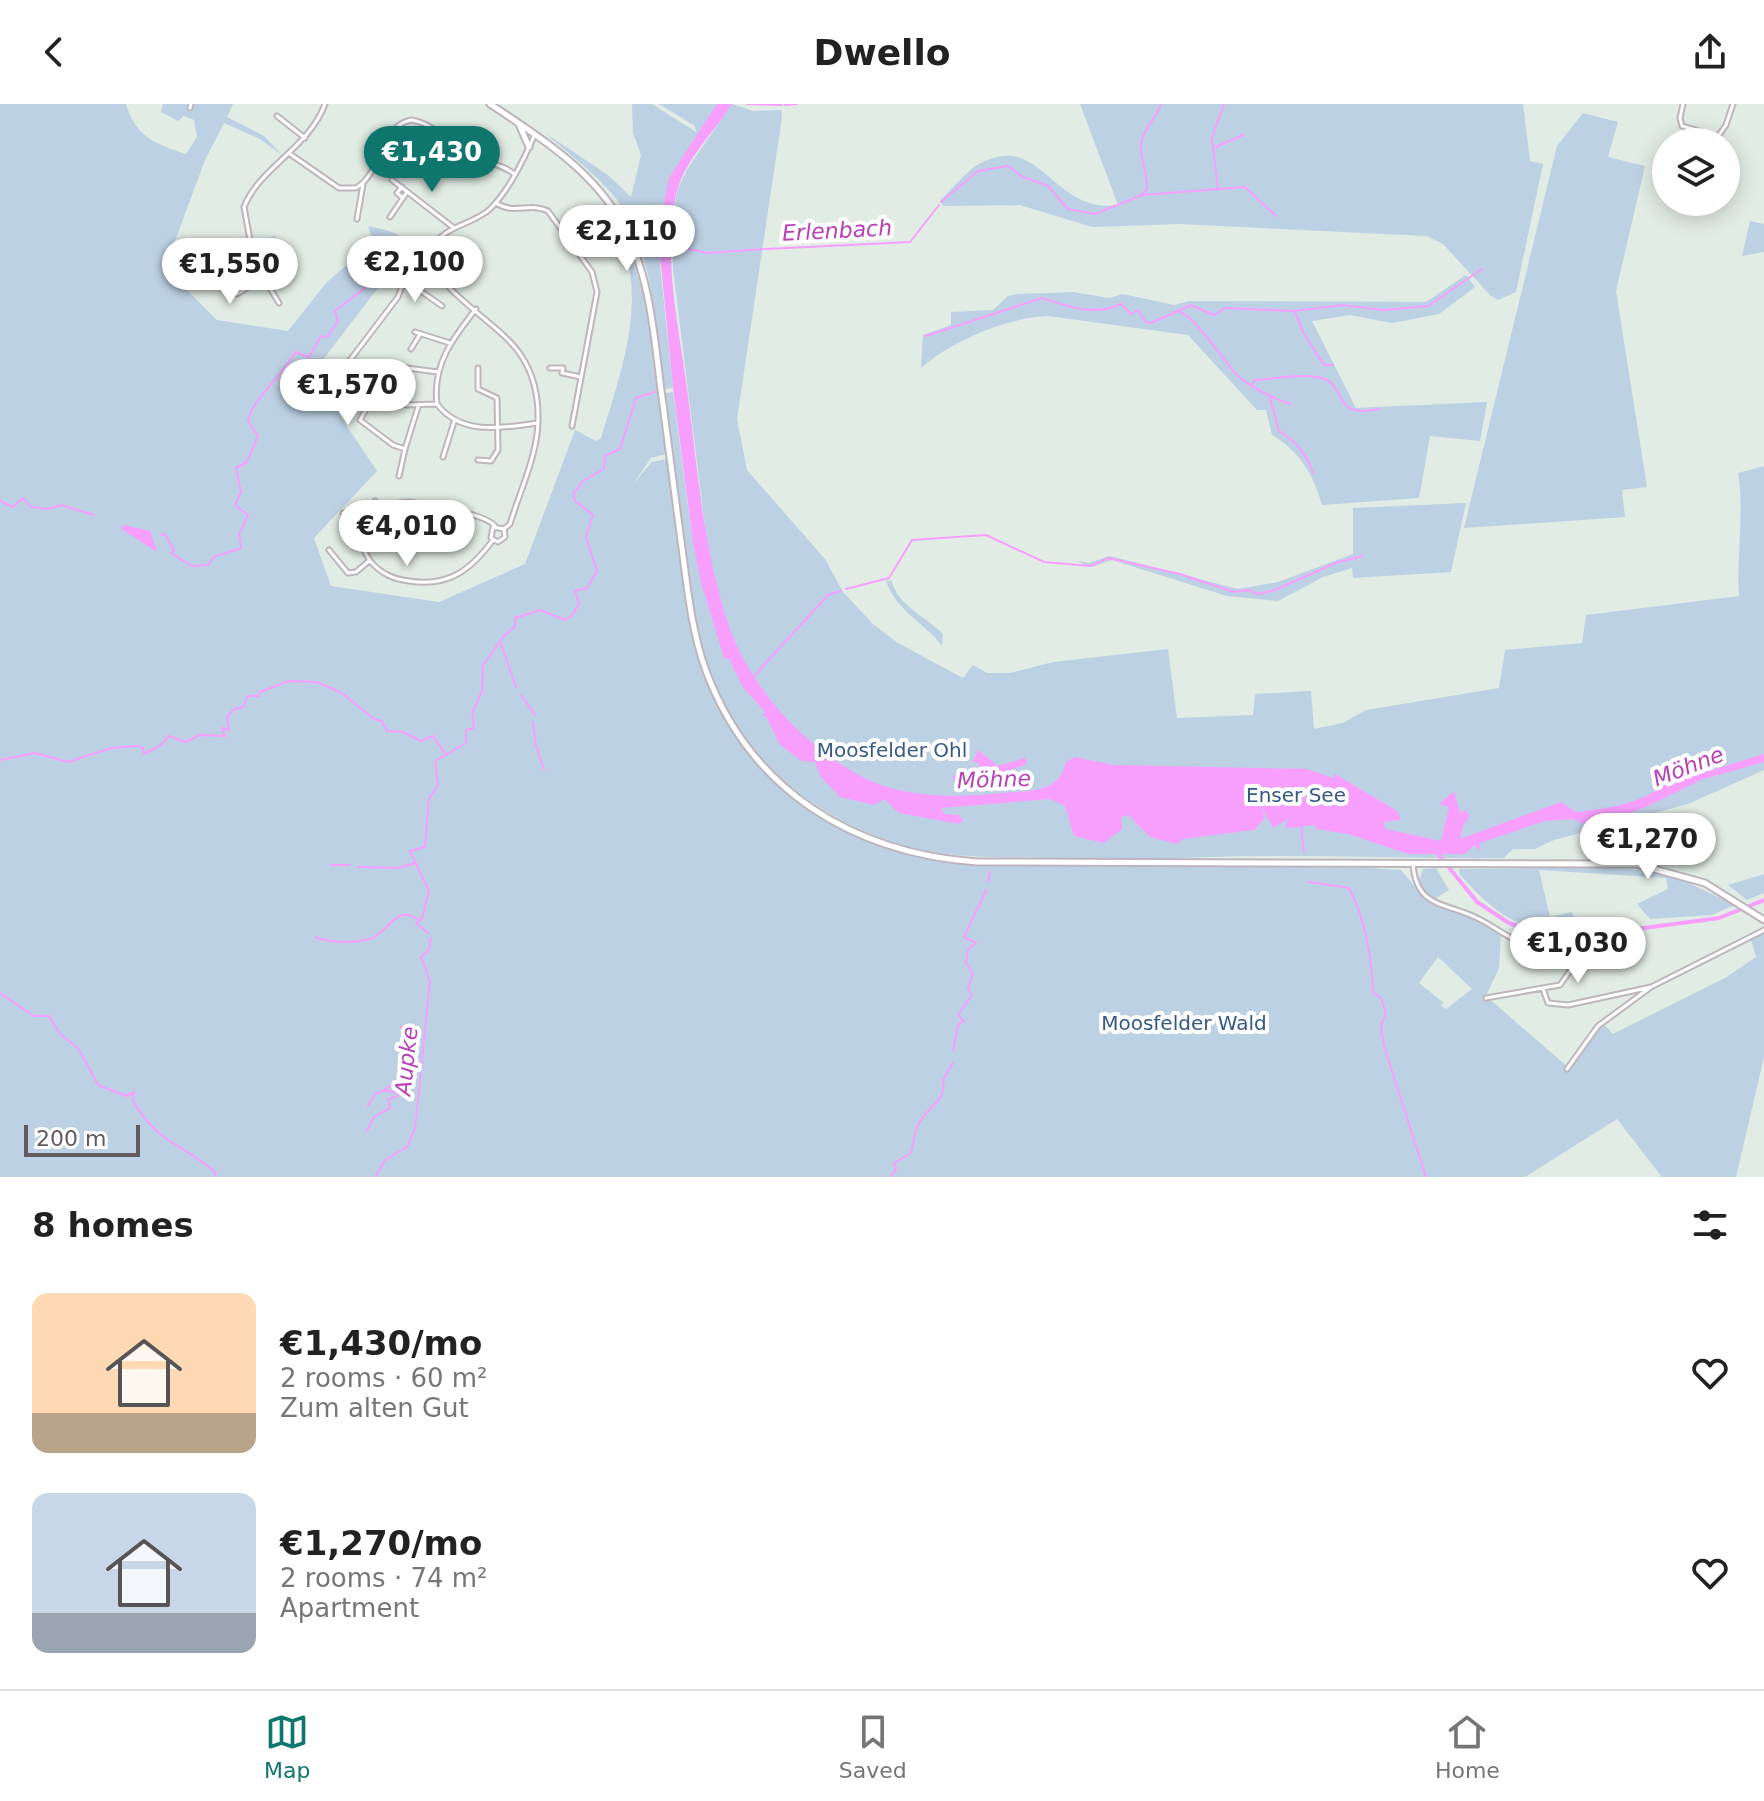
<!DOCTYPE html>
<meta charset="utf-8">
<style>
:root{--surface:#fff;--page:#f2f2f2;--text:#222;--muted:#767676;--line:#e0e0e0;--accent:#0f766e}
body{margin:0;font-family:"DejaVu Sans",sans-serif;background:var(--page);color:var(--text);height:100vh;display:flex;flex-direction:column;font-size:30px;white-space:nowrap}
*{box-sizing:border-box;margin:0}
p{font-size:26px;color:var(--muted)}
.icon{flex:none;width:44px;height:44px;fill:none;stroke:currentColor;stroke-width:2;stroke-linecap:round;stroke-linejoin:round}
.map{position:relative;height:1073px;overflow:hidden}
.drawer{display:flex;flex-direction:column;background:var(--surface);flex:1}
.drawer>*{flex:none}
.fabs{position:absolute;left:1652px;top:24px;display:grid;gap:16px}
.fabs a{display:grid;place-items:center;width:88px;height:88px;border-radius:50%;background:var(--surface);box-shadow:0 4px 20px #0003;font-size:40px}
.scale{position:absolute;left:24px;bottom:20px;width:116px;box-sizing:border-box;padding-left:8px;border:4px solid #625961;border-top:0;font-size:22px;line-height:28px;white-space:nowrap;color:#625961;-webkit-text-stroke:6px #fff;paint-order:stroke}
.price{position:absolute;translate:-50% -68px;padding:0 18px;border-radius:28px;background:#fff;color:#222;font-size:26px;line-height:52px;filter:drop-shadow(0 2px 4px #0008)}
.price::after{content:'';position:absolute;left:50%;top:48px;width:24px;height:18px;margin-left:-12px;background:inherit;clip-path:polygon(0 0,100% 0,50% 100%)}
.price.current{background:var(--accent);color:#fff}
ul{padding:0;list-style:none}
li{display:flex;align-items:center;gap:24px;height:200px;padding:0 32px}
li span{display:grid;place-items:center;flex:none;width:224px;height:160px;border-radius:16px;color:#555}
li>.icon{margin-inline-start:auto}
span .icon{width:96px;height:96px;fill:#fffc;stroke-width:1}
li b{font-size:34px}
h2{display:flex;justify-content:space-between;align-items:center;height:96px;padding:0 32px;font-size:34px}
header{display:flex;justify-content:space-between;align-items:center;height:104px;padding:0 32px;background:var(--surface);font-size:36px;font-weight:800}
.menu{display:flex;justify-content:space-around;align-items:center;height:112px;border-top:2px solid var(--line);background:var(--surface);font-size:22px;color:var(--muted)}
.menu a{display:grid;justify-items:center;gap:4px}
.menu .current{color:var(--accent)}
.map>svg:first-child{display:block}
.green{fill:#bdd1e4;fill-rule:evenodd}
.water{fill:#f89ffe}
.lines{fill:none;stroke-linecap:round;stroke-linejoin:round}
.stream{stroke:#f89ffe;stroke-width:2}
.canal{stroke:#f89ffe;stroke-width:4}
.street-casing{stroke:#beb6bc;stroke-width:7}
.secondary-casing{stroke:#beb5bc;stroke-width:9}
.street{stroke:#fff;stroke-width:3}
.secondary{stroke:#fff;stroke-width:5}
.labels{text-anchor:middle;stroke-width:8;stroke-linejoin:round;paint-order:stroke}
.park-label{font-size:20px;fill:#355985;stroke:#fff}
.water-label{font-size:22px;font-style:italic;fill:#b840b6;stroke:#fff}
</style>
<header><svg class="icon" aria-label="back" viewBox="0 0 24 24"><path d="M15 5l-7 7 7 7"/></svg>Dwello<svg class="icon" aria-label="share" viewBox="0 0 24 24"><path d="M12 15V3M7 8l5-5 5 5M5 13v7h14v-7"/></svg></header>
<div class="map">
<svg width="1764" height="1073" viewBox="0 0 1764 1073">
<rect width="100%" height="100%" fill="#e1ece4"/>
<path class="green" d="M0,0H126C136,33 155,40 186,50L197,33L194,16L184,12L178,17L161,8L163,0H233L227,13L264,32L282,51L260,35L224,19L205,56L165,164L217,216L288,227L326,179L373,138L368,122C386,126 408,129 413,149L407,161L397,159L312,270L377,367L314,434L331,482L439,498L525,460L575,326L596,337L601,334C621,268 649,195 618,127L625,134L645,194L666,350L651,354L633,380L652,358L667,355L700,549L715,590L741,634L775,675L839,722L869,736L934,755L1295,759L1401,766L1429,799L1467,812L1501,831L1499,864L1486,892L1569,964L1603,919L1613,930L1725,874L1756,853L1751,836L1764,829V953L1736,1073H1662L1617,1015L1525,1073H0ZM1438,853L1472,885L1446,905L1440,901L1444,899L1419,879Z
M632,0H652L696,28L695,22L659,0H723L682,59L660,160L673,284L664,285C657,231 653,160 627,111C612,82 570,51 545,29L608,71L631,93L641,51L633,29Z
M732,0L753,7L781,6L782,13L737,315L747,366L825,455L843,488L873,520L898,539L963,574L973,561L987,569H1010L1053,558L1168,545L1177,614L1253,611L1255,590L1311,587L1314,625L1343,619L1366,606L1499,584L1505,546L1582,539L1586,511L1739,492C1736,450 1745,410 1738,369L1764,362V666L1688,700L1554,736L1535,745H1513L1504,754C1405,755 1307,750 1209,753C1158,755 1108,756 1058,754C1000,752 945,757 888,737C824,714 759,668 727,607C682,521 678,386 665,289L673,288L691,425L705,423L673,165L672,116L678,84L688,64Z
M1080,0H1523L1530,57L1543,60L1516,188L1498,196L1491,192L1443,140L1426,132L1180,120L1092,123L1020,101L943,102L940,96C951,87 967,67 977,61C1042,24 1051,111 1118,101Z
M1583,9L1618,18L1608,53L1645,62L1616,187L1647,383L1622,386L1625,413L1464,424L1557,42Z
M1750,117L1764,120V148L1742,152Z
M275,132L282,156L266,161L259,137Z
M1466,171L1475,183L1439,210L1392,219L1350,211L1312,217L1356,304L1487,298L1480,337L1430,332L1419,394L1322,401C1314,371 1299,347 1272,331L1266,306H1257L1188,231L1048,212C1008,213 951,237 921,264L923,231L951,221V208L993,206L1008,192L1017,190L1073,188L1109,194L1123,190L1174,201L1189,197L1426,198Z
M1466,399L1451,468L1353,474L1352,464L1323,473L1278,497L1227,492L1112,456L1091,463L1076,457L1089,459L1110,452L1238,485L1278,478L1353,450V404Z
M891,476C899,503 924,511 943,530L942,542C923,517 897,508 886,477Z
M1618,763L1674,772L1735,801L1712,811L1650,815L1637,800L1668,785L1666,774L1539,766L1550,813L1572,808L1576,820C1527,838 1492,806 1460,771L1459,765Z
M1436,764L1449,786L1436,794L1423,788L1419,776L1423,765Z
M1764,770V789L1747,796L1728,781Z"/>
<path class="water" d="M717,0H732C715,27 685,56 677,87C661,152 680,227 688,292C698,370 704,450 730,525C753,588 810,649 871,677C911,695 961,693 1003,689C1030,686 1059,690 1066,658L1075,653L1114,661L1307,665L1333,674L1335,670L1397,707L1401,716L1384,718L1385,725L1441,737L1449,703L1439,700L1454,687L1460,709L1465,706L1470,712L1463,722L1460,735L1561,698L1576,708C1605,705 1640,700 1664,681L1764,650V658L1701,676L1646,703L1612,715L1583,720L1573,715L1545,717L1480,739L1479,747L1475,741L1464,750H1408L1348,730L1316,725L1315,721L1289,724L1285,723L1288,715L1273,724L1262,703L1265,714L1254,726L1183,735L1177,740L1150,733L1128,711L1121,713L1122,725L1104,739L1074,732L1065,702L1050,695L941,704L944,710L959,711L963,716L959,720L899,709L884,695L874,701L840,693L820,672L815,658L802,657L780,641L766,612H762L765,608L742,582L729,555L724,554L701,479L693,439L673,284L658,130L669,74Z
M124,421L150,427L157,448L120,424Z
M978,646L998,662L1025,654L1027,659C1021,664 1011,664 1003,670C985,682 984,691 957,682L952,673L973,663L975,668L979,664V660L973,657Z"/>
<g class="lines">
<path class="stream" d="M747,0L782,1
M785,1L797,0
M1216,43L1243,31
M1218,86L1212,33L1224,0
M1142,91L1147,85C1148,70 1140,57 1141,41C1142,26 1157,14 1161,0
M941,98L978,67L1008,62L1023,73L1048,82L1068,105L1095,110L1142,91L1245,83L1276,112
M670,141L708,149L764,145
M766,145L910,138L939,101
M1179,208C1195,212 1223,256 1237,271C1248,282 1275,295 1290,300
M1295,208L1304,230L1324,261H1333
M926,232L1042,194C1068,202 1093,213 1121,200L1131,210L1138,206L1146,218L1151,219L1191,201L1214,211L1225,204L1294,207L1343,201L1382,206L1428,202L1482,165
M1252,280L1255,276C1277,275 1304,268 1325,275C1346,283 1332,315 1379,305
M1270,294L1279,327C1296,337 1306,349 1313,369
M0,397L13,403L23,394L31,403L48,405L61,401L94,411
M161,431L165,430L174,446L171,449L192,462L208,461L214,453L241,444L239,430L248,411L235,401L241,388L236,364L247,358L258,332L248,317C252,295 283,272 295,248L309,253L321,232L327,233L338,217L335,207L366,183L370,172L388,152
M846,485L889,474L912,436L986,431L1044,458L1091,462L1108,454L1180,470L1234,488L1249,486L1257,490L1275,486L1338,458L1363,452
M501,540L516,583
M752,574L828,491L841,487
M521,591L535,611
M533,618L536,642L544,665
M137,642L143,644L144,650L161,641L169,632L185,638L200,631L225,632L222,624L229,626L227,613L234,605L243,603L248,592H259L260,588L289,577L317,578L342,589L374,615L382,617L387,627L403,628L421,637L433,632L446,651
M0,656L35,649L68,658L111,644L136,642
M1301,723L1304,748
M330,761H350
M358,763L399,764L415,759
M988,778L990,768
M1309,778L1349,784C1365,814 1372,854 1373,889L1381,894L1386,909L1381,922L1384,942L1426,1073
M428,829L416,819L422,815L429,787L410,747L425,743L429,694L438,682L435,657L466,639V626L474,624L472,609L482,587L483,561L504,532L515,522V514L540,506L565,516L572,512L579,499L575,487L587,484L597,467L586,433L593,411L575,397L573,390L583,377L604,365L605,352L620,345L636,294L655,288
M315,833C331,839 356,840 372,834C390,826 396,800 419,816
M0,889L34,912H49L60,930L78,944L98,981L126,992L134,988L132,995C157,1039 178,1037 215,1068L216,1073
M953,947L958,921L964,917L958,911L972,891L968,884L973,869L966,859L968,845L976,839L964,833L986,786
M368,1002L375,990L383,987
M367,1027L374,1013L390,1004L388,995L398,992V989L384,986L406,971L410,963L404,952L410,939L401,923L415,921
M375,1073L385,1056L407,1043L415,1024L430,877L421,853L429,846L431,834
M891,1073L896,1065L894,1059L911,1049C913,1039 915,1026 919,1019C928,1003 947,996 943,976L953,959"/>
<path class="canal" d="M1434,745L1477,798L1509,819L1545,832L1591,821L1619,826
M1629,826L1719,814L1764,796"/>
<g class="street-casing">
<path id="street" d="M1683,0L1680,14L1682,22L1717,32
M190,4L191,0
M277,12L305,34
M1714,38L1726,21L1733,0
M290,50L339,84H356C382,69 380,22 411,16C435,19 452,42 473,53C487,60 501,59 514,70
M392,76L454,124
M402,83L397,89L403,94
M496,99C514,111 530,98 548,107L592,168L597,188L572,322
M390,113L407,88
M357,115L363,80
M192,166L237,190L261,175
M405,176L442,202
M279,199L254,158L244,103C259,64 309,44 325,0
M476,205C453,234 432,261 437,300C461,332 503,324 538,319
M415,228L450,239
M411,245L419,232
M550,264H563L562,269L581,273
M387,276L399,263L438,268
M328,285L398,193L412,155L419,149L431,148
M418,303L405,345L393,341L360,316L373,293L379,289L406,301L437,300
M443,353L454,318
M478,356L491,357L498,346L497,294L478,285V264
M399,372L405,345
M399,399L409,398C428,402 483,408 495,422
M343,409C358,421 360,444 371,458C382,470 393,475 409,477C448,483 470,467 493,436
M353,420L375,397
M504,425L493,423L491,434L498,438L505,433L504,425L510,420C520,386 539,349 538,312C538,292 533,270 522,253C502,219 431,186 431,148C442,120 470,123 490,105C510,85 524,55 535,30
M329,446L348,469L356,468L369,457
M1413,760C1416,804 1445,798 1477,814C1492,821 1505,832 1520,838C1552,851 1608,847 1641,834
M1543,885L1548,899L1568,901L1651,883L1764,826
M1486,894L1560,881L1586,844
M1567,965L1598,922L1651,883"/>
</g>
<g class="secondary-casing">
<path id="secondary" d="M490,0C540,33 594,67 623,121C650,172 654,230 661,286C668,336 674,386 681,437C687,480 691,526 706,567C751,687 853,749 977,758L1636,760L1705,779L1764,816
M519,20L529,43"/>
</g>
<use href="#street" class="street"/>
<use href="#secondary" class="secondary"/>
</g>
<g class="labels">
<g class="park-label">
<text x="892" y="653">Moosfelder Ohl</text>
<text x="1296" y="698">Enser See</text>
<text x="1184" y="926">Moosfelder Wald</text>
</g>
<g class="water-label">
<text transform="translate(837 126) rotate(-3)" y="8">Erlenbach</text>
<text transform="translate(1688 662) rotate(-21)" y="8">Möhne</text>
<text transform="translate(994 675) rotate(-2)" y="8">Möhne</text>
<text transform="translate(406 957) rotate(-84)" y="8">Aupke</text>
</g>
</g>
</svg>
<div class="fabs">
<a><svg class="icon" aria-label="layers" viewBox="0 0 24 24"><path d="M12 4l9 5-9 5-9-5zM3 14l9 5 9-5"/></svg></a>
</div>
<div class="scale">200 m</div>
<b class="price current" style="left:432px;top:90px">€1,430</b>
<b class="price" style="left:627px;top:169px">€2,110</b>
<b class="price" style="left:415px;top:200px">€2,100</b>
<b class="price" style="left:230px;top:202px">€1,550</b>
<b class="price" style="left:348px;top:323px">€1,570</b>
<b class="price" style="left:407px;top:464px">€4,010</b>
<b class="price" style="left:1648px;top:777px">€1,270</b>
<b class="price" style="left:1578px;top:881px">€1,030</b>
</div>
<section class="drawer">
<h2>8 homes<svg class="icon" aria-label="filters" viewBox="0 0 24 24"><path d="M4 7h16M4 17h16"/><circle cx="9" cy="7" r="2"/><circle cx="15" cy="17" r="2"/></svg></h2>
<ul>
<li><span style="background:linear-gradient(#ffd9b3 75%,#b9a48a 0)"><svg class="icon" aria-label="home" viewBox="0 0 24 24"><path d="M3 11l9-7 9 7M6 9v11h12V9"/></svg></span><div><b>€1,430/mo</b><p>2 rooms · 60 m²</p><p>Zum alten Gut</p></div><svg class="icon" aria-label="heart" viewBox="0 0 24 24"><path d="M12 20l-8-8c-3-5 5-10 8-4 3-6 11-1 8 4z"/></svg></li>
<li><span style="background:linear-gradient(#c9d6e8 75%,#9aa5b1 0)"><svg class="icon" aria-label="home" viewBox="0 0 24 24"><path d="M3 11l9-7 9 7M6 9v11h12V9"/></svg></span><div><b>€1,270/mo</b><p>2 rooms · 74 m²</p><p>Apartment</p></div><svg class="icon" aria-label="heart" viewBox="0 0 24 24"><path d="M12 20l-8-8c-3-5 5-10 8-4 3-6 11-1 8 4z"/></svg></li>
</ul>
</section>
<nav class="menu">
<a class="current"><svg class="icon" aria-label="map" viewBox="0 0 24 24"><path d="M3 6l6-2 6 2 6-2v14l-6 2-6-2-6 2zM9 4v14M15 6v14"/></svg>Map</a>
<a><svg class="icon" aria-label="saved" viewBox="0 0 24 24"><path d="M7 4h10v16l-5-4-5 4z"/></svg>Saved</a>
<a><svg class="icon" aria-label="home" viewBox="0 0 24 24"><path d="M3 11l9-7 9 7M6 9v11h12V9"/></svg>Home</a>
</nav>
